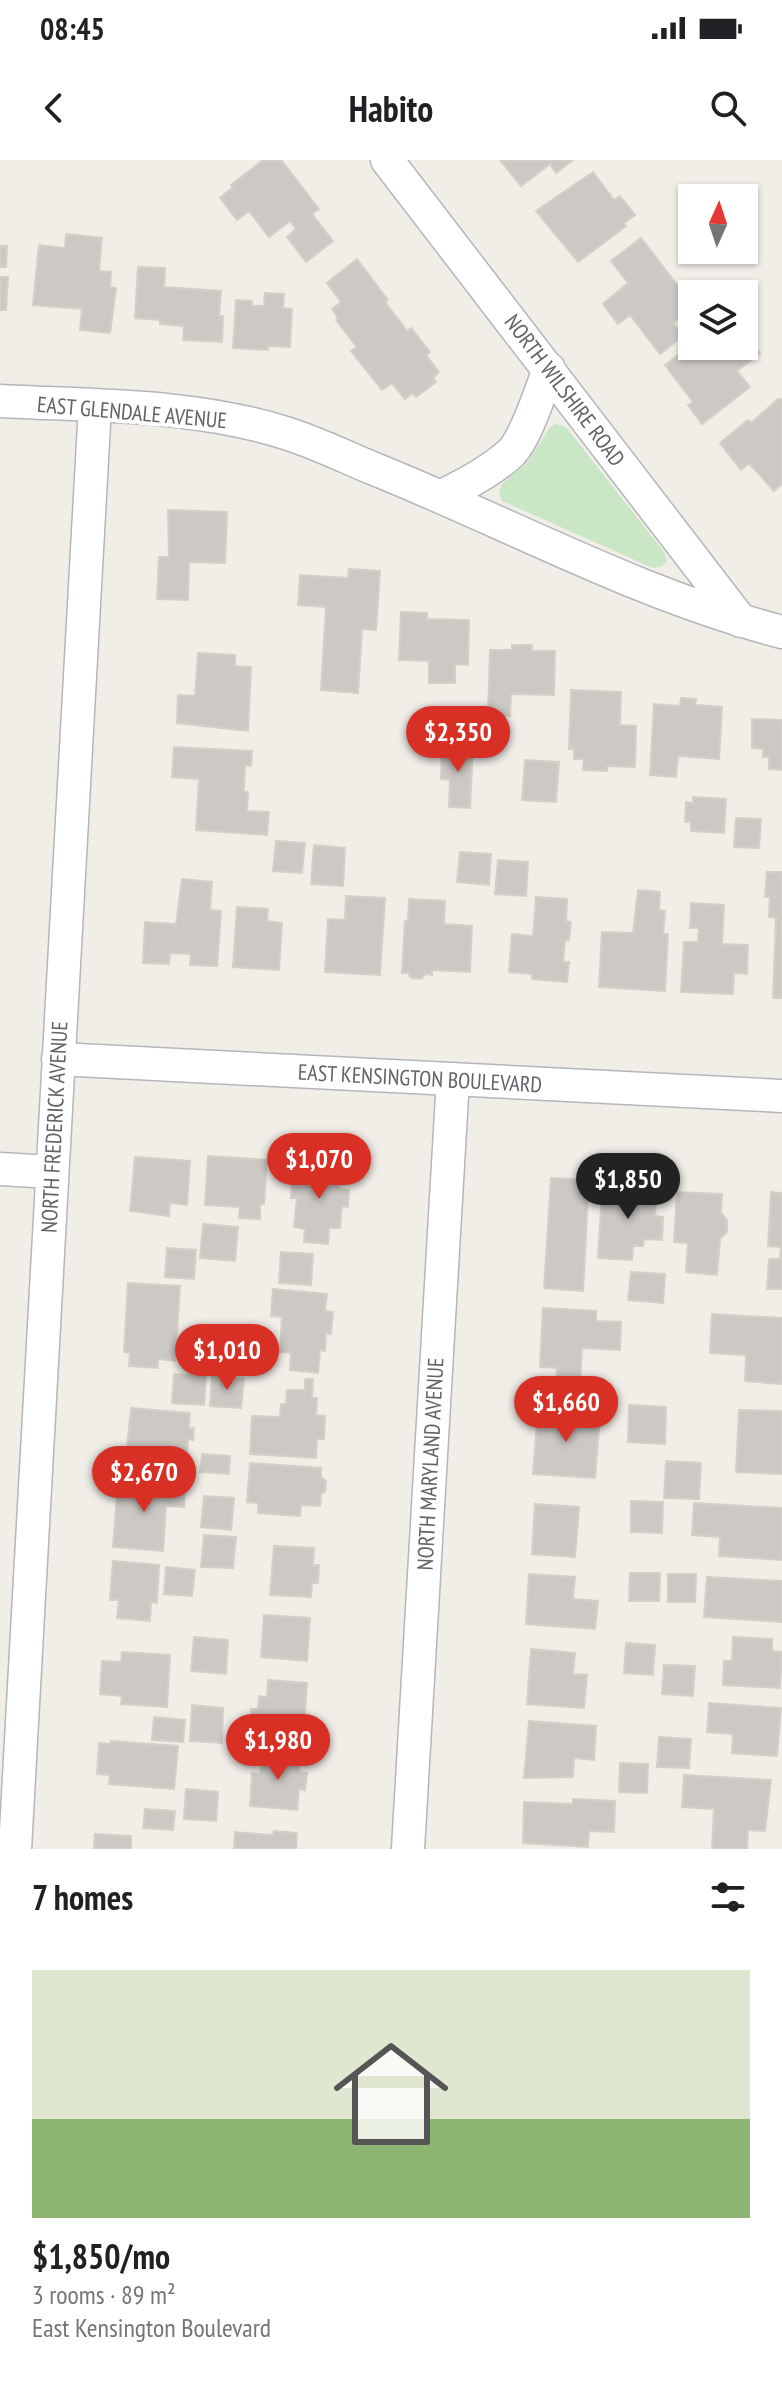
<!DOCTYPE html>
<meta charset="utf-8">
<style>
:root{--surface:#fff;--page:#f6f6f6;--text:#202124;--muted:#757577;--line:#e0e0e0;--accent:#d93025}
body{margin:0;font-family:"PT Sans Narrow",sans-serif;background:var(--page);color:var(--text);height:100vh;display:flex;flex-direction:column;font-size:30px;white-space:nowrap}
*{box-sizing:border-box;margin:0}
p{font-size:26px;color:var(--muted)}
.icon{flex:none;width:44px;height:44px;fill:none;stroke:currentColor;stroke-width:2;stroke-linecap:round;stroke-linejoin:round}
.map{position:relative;height:1689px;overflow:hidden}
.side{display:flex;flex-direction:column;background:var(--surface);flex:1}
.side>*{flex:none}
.needle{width:52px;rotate:3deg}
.fabs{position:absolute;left:678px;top:24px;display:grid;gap:16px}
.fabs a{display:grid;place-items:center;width:80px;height:80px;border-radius:0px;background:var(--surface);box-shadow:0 2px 6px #0004;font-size:40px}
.price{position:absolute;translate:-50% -68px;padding:0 18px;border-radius:28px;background:var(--accent);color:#fff;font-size:26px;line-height:52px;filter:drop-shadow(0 2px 4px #0008)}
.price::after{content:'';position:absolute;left:50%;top:48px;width:24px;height:18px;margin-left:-12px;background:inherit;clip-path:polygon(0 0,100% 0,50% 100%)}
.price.selected{background:#222;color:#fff}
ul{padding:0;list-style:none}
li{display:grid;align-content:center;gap:16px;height:424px;padding:0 32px}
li+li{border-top:2px solid var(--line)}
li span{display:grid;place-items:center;height:248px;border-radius:0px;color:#555}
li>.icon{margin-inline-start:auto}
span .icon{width:144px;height:144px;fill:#fffc;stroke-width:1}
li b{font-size:34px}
h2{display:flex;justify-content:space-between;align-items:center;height:96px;padding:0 32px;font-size:34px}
.status{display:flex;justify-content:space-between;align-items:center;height:56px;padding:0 40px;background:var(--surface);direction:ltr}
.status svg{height:22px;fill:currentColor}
header{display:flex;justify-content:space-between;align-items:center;height:104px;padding:0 32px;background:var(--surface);font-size:36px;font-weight:800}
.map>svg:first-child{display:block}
.green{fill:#cae7c5}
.building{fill:#ccc9c5;stroke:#d5cfc6;stroke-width:2}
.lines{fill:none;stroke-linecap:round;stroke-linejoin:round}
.minor-casing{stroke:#b3b6ba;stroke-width:35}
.minor{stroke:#fff;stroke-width:32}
.labels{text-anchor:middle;stroke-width:8;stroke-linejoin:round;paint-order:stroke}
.street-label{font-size:22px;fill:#5f6468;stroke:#fff}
</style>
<div class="status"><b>08:45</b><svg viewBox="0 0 49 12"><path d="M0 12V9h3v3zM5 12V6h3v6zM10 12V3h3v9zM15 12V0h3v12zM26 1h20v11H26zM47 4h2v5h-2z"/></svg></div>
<header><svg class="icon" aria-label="back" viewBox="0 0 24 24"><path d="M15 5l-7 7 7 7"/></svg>Habito<svg class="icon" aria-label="search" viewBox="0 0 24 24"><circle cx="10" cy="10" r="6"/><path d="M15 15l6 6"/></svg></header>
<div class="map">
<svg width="782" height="1689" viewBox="0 0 782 1689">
<rect width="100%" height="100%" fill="#f1eee8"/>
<path class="green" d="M556,264L566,267L664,392L667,401L661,407L653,408L502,341L499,333L502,324L528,302L550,267Z"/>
<path class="building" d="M263,0H281L319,49L312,54L333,81L306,102L287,77L296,69L290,61L269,77L249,51L237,60L220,38L233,27L231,25Z
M500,0H573L556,13L550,4L521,26Z
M593,12L614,40L620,36L635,55L624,63L626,66L578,102L536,51Z
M66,74L102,78L99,111L111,112L110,127L116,128L110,173L80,170L82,149L33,145L39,85L65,88Z
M641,78L692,144V148L673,163L683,176L660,194L630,155L618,164L603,144L628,123L611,101Z
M0,86H7L6,107H0Z
M357,99L388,140L385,142L407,171L411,168L430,192L426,195L439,212L433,218L436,222L416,237L413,233L405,239L392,223L382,230L351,191L357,187L336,160L338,158L332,149L341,142L327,123Z
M138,107L165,108L164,127L221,131L219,156H223L222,182L183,180L184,166L160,164V160L135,158Z
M0,117H8L6,150H0Z
M265,133L284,134L283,148L292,149L290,187L268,186V190L233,188L236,140L252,141V146H264Z
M744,173L760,193L737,211L750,227L702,264L688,245L693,242L665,205L685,190L690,197L705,186H744Z
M778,239H782V324L774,331L749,303L741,310L720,283L748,260L751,263Z
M168,350L227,352L225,403L189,402L188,440L157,439L159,397H169Z
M349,409L380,411L376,470L362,469L358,533L321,530L326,447L298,445L300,415L348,418Z
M401,452L427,453V459L469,460L468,505L455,504V523H429V501L399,500Z
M512,485H532V491H555L554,535L511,534L510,556H488L490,490H512Z
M198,493L235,495V506L251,507L248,571L177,563L178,535L195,536Z
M571,530L621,532L620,565L636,566L635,607L607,606V611L583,610L584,599H574V589H569Z
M681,538L696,539L695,545L722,547L719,599L678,596L676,617L650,615L654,544L680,546Z
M752,559L782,560V610L769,609V597H763V589L752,588Z
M442,585L473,586L470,648L449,647L450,620L441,619Z
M174,587L252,591L251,606L245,605L244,632H248L247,651L269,652L267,675L196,670L199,619L172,617Z
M525,600L559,602L556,642L522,640Z
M693,637L726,639L724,673L691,671V662H685L686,642L693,643Z
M736,658L761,659L759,688L734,687Z
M276,681L305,683L302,713L273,711Z
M314,685L345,688L343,726L311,724Z
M460,692L491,694L489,725L457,722Z
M498,700L528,702L526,736L495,734Z
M767,712H782V838H773L776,758L769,757L770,737H765Z
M182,719L212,722L210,750L221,751L217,806L190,805L191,794L170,793L169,804L143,803L145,762L176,764Z
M638,730L660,732L659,750L665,751L663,774H668L665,831L599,827L602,772L633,773Z
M346,736L385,738L380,815L325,812L328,759L345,760Z
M536,737L567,739L566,761L571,762L569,780H565L563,802H569L567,822L532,819V814L509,812L512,774L533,776Z
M409,739L445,741L444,764L472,766L470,812L432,810V815L426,814L421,819L411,818L408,813H402L405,761H408Z
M691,743L724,745L722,784L748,785L747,814L734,813L733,834L681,832L684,782H698L699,768H690Z
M237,747L268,749L267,761L282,763L279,810L233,807Z
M208,996L267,1000L264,1044H260V1059L239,1058L240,1047L205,1045Z
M135,997L190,1001L187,1045L170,1043L169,1056L130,1051Z
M298,1003L341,1007L339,1029L349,1030L348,1047L342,1046L340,1068H329L328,1084L304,1082L305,1069L294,1067L297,1038H291L292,1025L297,1026Z
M551,1018L593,1020L592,1037H588L583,1131L544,1128Z
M620,1024L657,1026L655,1056L663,1057L662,1080L644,1079L643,1086H633L632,1100L598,1098L602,1032L619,1033Z
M677,1032L722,1034L721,1053L727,1060V1072L720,1079L717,1115L686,1112L688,1083L674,1082Z
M771,1032L782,1033V1129H767L769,1099H780L781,1087L768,1086Z
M203,1064L238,1067L235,1101L200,1098Z
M167,1088L196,1090L194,1119L165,1117Z
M281,1092L313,1094L311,1125L279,1123Z
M631,1112L665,1114L663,1143L628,1140Z
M128,1123L180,1126L175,1201L158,1199V1208L129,1206L130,1193L124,1192Z
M273,1129L327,1134L325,1151L333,1152L331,1174L326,1173L325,1191L320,1190L318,1213L290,1210L291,1193L280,1192L282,1157L271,1156Z
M543,1148L596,1151V1161L621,1162L620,1190L582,1188L580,1224L556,1223L557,1208L540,1207Z
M712,1154L782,1158V1224L745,1221L746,1195L710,1193Z
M174,1214L206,1216L204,1245L172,1243Z
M212,1216L244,1219L241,1248L210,1246Z
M305,1219H313L312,1238H317L316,1255L325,1256L324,1279H317L316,1298L250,1294L252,1256L280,1257L281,1244H286L287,1230H305Z
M629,1245L666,1247L665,1284L628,1282Z
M131,1248L190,1253L189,1268H194L193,1280L188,1279L187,1294L173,1293L172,1301L126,1297Z
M538,1250L587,1254V1257H600L595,1318L533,1314Z
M739,1250L782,1251V1314L736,1312Z
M202,1294L230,1296L229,1314L200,1312Z
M666,1301L701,1303L699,1339L664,1338Z
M250,1303L321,1308V1317L326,1321L325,1331L321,1334L320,1346L301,1345L300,1356L258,1353V1343L247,1342Z
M118,1321L185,1326L184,1347L166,1346L163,1391L113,1387Z
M204,1336L234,1338L231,1370L201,1367Z
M631,1341L663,1342L662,1373L631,1372Z
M694,1343L782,1348V1400L719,1396L720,1377L692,1375Z
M535,1344L579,1347L575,1397L532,1394Z
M204,1375L236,1377L233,1408L201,1407Z
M274,1386L314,1388L313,1405H319L318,1423H312L311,1437L270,1435Z
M113,1401L159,1405L157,1443L151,1442L150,1461L117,1458L119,1440H110Z
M166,1407L195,1410L192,1436L164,1434Z
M630,1413H660L659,1441H629Z
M529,1414L575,1417L573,1439L598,1441L595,1469L526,1464Z
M668,1414H696L695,1442H668Z
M707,1417L782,1421V1462L704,1457Z
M264,1455L310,1458L307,1501L261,1497Z
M194,1477L228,1480L226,1514L191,1511Z
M733,1477L772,1479V1491L782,1492L780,1528L723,1525L724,1501H732Z
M626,1483L655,1485L653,1515L624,1513Z
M531,1489L575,1493L573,1514L587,1515L584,1548L527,1544Z
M122,1492L170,1495L167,1547L121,1544L122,1536L100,1534L102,1501L121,1502Z
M664,1505L695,1506L693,1536L662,1534Z
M268,1520L307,1523L303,1575L249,1572L251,1549H258L259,1536L267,1537Z
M709,1543L781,1548L777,1596L732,1593L733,1574L707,1572Z
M192,1545L223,1548L222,1583L190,1581Z
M154,1557L185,1560L183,1582L152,1580Z
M529,1561L596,1566L594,1600L574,1598L573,1617L524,1618Z
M659,1577L691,1579L689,1608L657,1607Z
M111,1581L178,1586L174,1629L109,1624L110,1615L97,1614L99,1583L111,1584Z
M262,1592L300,1595L299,1612L307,1613L305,1630L299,1629L297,1650L250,1646L252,1613L260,1614Z
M620,1603L648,1604L647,1633L619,1632Z
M684,1615L771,1620L765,1671L748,1670L747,1689H712L714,1649L682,1647Z
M186,1629L218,1632L216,1661L184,1659Z
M573,1639L615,1641L614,1672L589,1671L588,1687L523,1683L524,1642L573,1644Z
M145,1649L175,1651L173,1670L143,1668Z
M274,1671L297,1673L296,1689H234L235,1672L273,1675Z
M95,1674L131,1676V1689H94Z"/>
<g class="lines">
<g class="minor-casing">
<path id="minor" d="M387,0L741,461
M0,241C94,246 192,244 282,272C313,281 343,296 372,308C509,363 639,435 782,472
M442,336C466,324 491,311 511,293C526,278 541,230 549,209
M58,899L782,936
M0,1009L52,1012
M15,1689L95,246
M408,1689L453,919"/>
</g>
<use href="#minor" class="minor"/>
</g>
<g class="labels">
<g class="street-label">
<text transform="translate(565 230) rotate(53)" y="8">NORTH WILSHIRE ROAD</text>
<text transform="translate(132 252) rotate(5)" y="8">EAST GLENDALE AVENUE</text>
<text transform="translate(420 918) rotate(3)" y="8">EAST KENSINGTON BOULEVARD</text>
<text transform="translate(54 967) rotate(-87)" y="8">NORTH FREDERICK AVENUE</text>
<text transform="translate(430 1304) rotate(-87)" y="8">NORTH MARYLAND AVENUE</text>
</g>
</g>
</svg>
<div class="fabs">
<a><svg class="needle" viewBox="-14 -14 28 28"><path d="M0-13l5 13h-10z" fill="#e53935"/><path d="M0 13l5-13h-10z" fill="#757577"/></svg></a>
<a><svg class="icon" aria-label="layers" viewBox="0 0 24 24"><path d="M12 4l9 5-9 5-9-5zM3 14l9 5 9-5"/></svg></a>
</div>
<b class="price" style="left:458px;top:614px">$2,350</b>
<b class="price" style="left:319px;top:1041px">$1,070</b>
<b class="price selected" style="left:628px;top:1061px">$1,850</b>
<b class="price" style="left:227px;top:1232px">$1,010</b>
<b class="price" style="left:566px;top:1284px">$1,660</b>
<b class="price" style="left:144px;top:1354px">$2,670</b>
<b class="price" style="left:278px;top:1622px">$1,980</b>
</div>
<section class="side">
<h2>7 homes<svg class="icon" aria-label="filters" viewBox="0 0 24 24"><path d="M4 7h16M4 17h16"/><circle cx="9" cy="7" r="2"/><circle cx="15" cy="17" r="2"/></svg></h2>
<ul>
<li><span style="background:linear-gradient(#dfe7d0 60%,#8fb573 0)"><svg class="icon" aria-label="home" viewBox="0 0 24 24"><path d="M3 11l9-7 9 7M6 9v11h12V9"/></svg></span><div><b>$1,850/mo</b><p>3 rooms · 89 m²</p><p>East Kensington Boulevard</p></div></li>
</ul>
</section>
